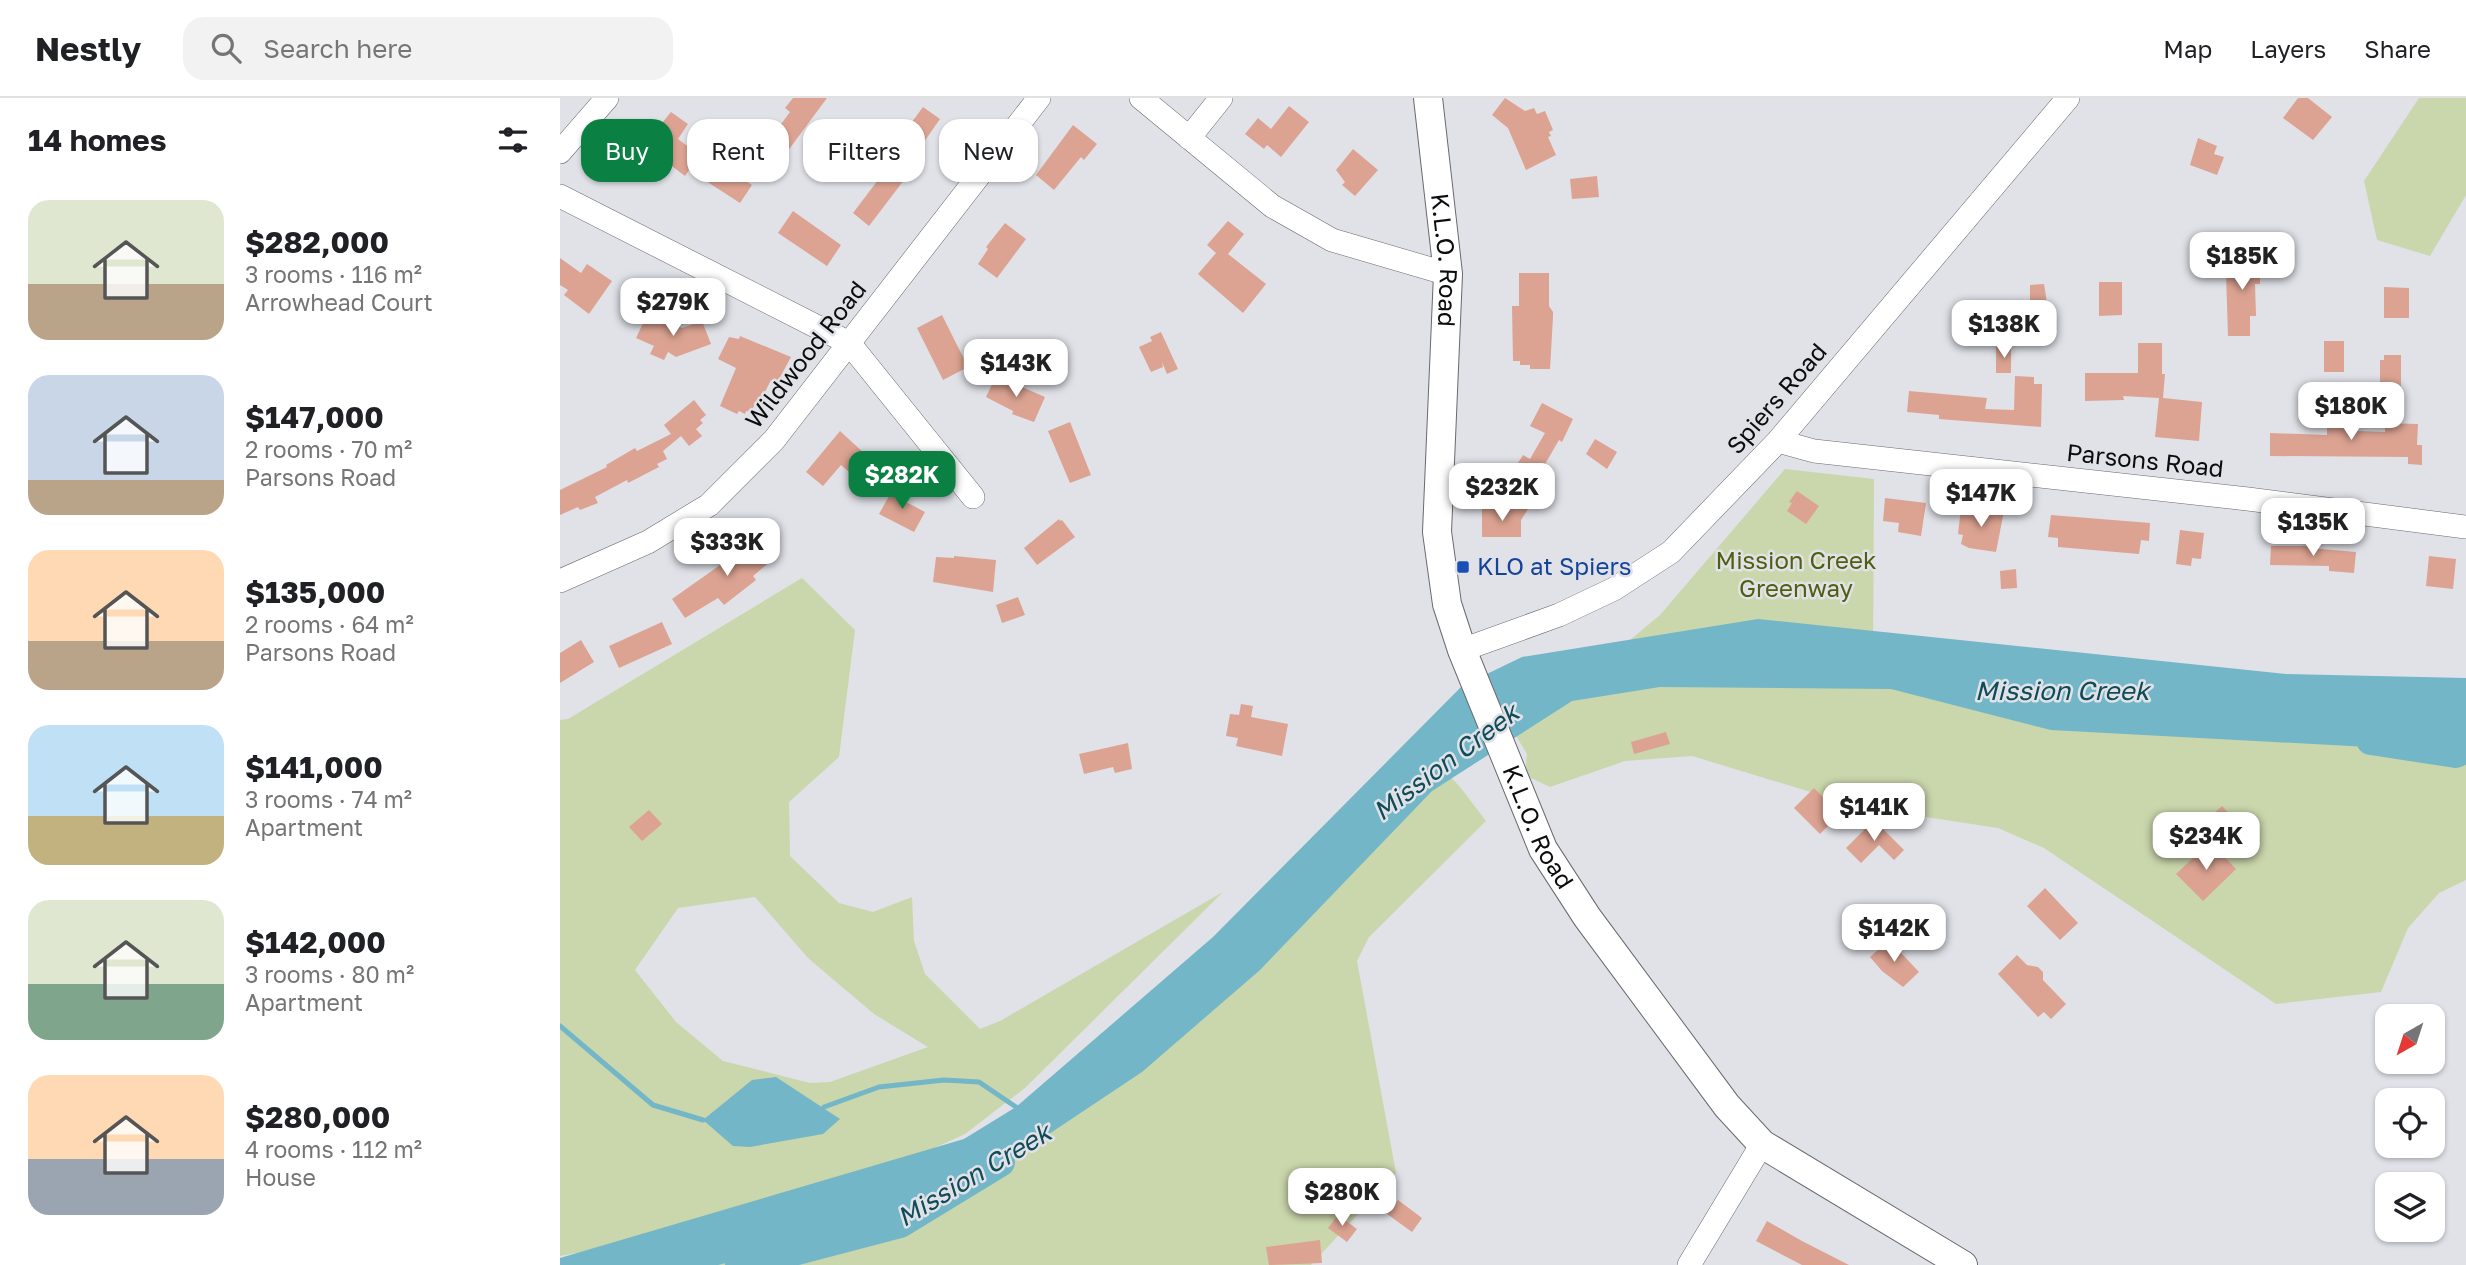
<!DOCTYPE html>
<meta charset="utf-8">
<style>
:root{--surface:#fff;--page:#f2f2f2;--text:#202124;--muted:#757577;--line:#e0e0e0;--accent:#0b8043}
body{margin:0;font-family:"Golos Text",sans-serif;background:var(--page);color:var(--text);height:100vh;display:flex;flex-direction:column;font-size:26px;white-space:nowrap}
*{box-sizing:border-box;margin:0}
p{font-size:23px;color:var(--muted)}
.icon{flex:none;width:38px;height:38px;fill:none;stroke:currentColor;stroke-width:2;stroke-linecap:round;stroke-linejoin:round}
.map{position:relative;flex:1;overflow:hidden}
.drawer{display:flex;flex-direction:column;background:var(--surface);width:560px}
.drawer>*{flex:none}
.banner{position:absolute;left:21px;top:21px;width:665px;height:63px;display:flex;gap:14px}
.needle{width:46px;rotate:219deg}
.tools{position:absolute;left:1815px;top:906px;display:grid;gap:14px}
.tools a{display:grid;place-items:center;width:70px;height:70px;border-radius:14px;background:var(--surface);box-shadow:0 2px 5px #0004;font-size:35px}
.price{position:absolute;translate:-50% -60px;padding:0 16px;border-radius:14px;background:#fff;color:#222;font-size:23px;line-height:46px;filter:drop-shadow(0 2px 4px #0008)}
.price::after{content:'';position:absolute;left:50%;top:42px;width:21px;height:16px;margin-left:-10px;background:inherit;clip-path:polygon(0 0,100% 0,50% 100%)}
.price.active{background:var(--accent);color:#fff}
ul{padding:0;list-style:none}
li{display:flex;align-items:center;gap:21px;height:175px;padding:0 28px}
li span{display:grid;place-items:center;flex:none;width:196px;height:140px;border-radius:21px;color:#555}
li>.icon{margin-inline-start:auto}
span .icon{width:84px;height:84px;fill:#fffc;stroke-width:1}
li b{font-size:30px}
h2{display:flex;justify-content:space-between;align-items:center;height:84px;padding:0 28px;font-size:30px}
.chip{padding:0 24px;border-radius:21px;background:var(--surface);box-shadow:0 2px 5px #0004;font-size:24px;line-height:63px}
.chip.active{background:var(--accent);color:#fff}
header{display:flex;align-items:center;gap:42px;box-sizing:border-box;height:98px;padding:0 35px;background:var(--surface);border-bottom:2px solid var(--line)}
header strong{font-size:33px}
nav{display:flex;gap:38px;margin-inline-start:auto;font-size:24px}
.search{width:490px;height:63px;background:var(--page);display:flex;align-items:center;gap:18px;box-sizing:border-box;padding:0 24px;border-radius:21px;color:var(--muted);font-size:26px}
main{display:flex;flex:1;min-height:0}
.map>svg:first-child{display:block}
.green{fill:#cad6ac;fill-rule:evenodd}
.water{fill:#73b6c7}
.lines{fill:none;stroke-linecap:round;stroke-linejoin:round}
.stream{stroke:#73b6c7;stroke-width:5}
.river{stroke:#73b6c7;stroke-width:30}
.building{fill:#dca392}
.minor-casing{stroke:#686a6f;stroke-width:24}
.major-casing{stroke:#686a6f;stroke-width:30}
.minor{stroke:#fff;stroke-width:23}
.major{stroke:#fff;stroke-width:28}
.transit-dot{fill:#1a4fb4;stroke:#e0e2e8;stroke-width:2.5}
.labels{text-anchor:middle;stroke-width:5;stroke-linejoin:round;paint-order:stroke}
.street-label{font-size:24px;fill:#0b0c0d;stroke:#e0e2e8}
.park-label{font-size:24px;fill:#505f0e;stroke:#e0e2e8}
.transit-label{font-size:24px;fill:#164399;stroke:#e0e2e8;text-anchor:start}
.water-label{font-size:26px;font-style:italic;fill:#104c58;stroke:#e0e2e8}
</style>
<header>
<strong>Nestly</strong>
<div class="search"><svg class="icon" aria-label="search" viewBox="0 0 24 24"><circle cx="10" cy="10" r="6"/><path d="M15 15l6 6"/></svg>Search here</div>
<nav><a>Map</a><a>Layers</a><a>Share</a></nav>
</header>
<main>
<section class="drawer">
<h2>14 homes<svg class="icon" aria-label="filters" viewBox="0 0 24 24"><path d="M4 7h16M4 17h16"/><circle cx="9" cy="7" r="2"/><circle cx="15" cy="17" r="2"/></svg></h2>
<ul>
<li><span style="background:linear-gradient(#dfe7d0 60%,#b9a48a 0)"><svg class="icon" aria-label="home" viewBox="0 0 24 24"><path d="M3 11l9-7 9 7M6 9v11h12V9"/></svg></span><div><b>$282,000</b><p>3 rooms · 116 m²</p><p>Arrowhead Court</p></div></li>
<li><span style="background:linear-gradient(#c9d6e8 75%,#b9a48a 0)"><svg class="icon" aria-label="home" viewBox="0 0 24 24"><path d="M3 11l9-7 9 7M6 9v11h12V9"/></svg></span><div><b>$147,000</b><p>2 rooms · 70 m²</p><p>Parsons Road</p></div></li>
<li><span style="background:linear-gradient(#ffd9b3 65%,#b9a48a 0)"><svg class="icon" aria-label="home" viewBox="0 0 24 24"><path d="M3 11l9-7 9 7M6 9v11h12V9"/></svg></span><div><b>$135,000</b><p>2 rooms · 64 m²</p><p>Parsons Road</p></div></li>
<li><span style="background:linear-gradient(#bfe0f5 65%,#c2b280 0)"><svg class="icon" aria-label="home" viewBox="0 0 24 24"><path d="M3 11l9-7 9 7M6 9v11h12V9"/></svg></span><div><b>$141,000</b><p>3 rooms · 74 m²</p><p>Apartment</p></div></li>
<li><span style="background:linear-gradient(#dfe7d0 60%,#7fa58c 0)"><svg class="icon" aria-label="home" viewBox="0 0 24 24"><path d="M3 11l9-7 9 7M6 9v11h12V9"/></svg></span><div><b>$142,000</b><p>3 rooms · 80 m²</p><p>Apartment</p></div></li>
<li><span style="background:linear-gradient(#ffd9b3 60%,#9aa5b1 0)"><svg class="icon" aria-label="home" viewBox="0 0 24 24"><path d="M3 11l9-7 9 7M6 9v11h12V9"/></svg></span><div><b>$280,000</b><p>4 rooms · 112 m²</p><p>House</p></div></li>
</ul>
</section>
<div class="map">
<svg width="1906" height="1167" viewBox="0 0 1906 1167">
<rect width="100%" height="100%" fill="#e0e2e8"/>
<path class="green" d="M1859,0H1906V97L1870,158L1817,142L1804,83Z
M1225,371L1314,381L1313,567L1906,601V782L1879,795L1848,830L1821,894L1716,906L1484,750L1438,730L1300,709L1132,658L1065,663L990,689L965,677L967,656L936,605L1070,542L1100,517Z
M242,480L295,532L279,659L229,704L230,758L279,805L313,814L352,799L354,843L365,876L420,931L440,923L663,794L465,990L405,1036L333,1069L121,1136L0,1158V622L8,621ZM195,799L248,860L314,916L368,949L270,984L250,985L163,963L116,924L75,872L118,810Z
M852,638L900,689L926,723L809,839L797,863L836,1075L751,1167H44L260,1106L473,1010L744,756Z"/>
<path class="water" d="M1198,521L1726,576L1906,580V644L1827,650L1491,632L1331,591L1100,589L1012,603L872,693L700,872L582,974L432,1074L263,1141L158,1167H0V1160L404,1041L456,1009L653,839L902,588L962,559Z
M216,979L280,1021L263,1036L190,1049L173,1048L143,1022L192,982Z"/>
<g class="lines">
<path class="stream" d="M0,928L93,1007L143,1022
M264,1009L319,989L384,982L419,984L456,1009"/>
<path class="river" d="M1811,642L1896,655L1906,649
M180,1167L340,1125L440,1064"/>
</g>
<path class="building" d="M233,0H267L227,54L210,41L230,14L225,10Z
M945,0L965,13L974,10L977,16L985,13L993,32L989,34L991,38L988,39L996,57L966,72L948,30L932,17Z
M1738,0H1748L1772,19L1753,42L1723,20Z
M729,8L749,24L721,59L707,47L704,51L685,36L698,20L711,31Z
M363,9L380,21L340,78L344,82L309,128L293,115L334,61L328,56Z
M111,14L128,26L118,41L150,65L161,51L178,63L171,73L192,87L180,105L129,72L125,78L84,47Z
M513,27L537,46L524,62L521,59L494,92L476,77Z
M1638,40L1657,48L1654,56L1664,59L1657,77L1630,67Z
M793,51L818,72L795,98L782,87L785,84L776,72Z
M1037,78L1039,99L1012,101L1010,81Z
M233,113L281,147L267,168L218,135Z
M668,123L684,136L668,156L706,186L683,215L638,176L656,155L647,147Z
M445,125L466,141L437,180L418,166L428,151L426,149Z
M1670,155H1700V186H1695L1696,218H1690V238H1668L1666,175H1670Z
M0,160L21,175L27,166L52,183L29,216L4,197L8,192L0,187Z
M959,175H989V208L993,214V219L990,271H970V267H960V263H953L952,208H959Z
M1539,184H1562V217L1539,218Z
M1484,186L1487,205H1470V187Z
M1824,189L1849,190V220H1824Z
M382,217L408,269L383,282L357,230Z
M86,219L95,223L97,219L122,230L142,223L151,246L116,259L108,254L104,262L90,256L94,248L76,240Z
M601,234L618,271L607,276L602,264L603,269L591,274L579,249L592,243L590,239Z
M180,238L231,259L217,285L211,282L198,308L195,306L191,314L186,313L185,316L179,313L177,316L160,308L176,270L158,261L169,239L179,241Z
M1764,243H1784V274H1764Z
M1578,245H1602V276H1605L1603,300L1642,304L1639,343L1595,339L1599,300L1563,298L1564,302L1525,303V275H1578Z
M1436,249H1451V275H1436Z
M1824,257H1841V295L1820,294V262H1824Z
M436,278L485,299L474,324L452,316L453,313L426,299Z
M1455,278L1474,279V286H1482L1481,329L1379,321V317L1347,314L1349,293L1427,300L1425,311L1454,312Z
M134,302L146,317L140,322L143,325L136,331L142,338L129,348L121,338L103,353L107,361L97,366L99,369L68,385L67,382L35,399L38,405L20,412L18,409L0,417V392L47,369L46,367L75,350L77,353L111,336L104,327Z
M982,305L1013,321L1002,344L999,342L970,392L977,396L968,411L940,393L963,357L970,361L985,335L970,328Z
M1767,320L1797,321V333L1825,334V325L1858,326L1857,347H1862V367L1848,366V359L1710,358V335L1767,337Z
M510,324L531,377L510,385L488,333Z
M280,333L318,368L303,386L281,367L263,388L246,374Z
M1035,341L1057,354L1047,371L1026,356Z
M333,391L348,398L346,404L365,414L354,434L319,416Z
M1237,393L1259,408L1246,426L1227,413L1232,405L1229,404Z
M1325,400L1366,405L1361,438L1338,434L1339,425L1323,423Z
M1424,409L1444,413L1436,454L1409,450L1401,446L1403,437L1398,436L1401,410L1424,415Z
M922,411H968L961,422V439H922Z
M1491,417L1590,425L1589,443L1581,442L1579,456L1498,449V440L1488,439Z
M499,421L500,423L502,422L515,439L477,467L464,450Z
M1620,432L1644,435L1641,461L1632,460L1631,468L1616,466Z
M206,435L219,452L209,460L211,463L193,478L196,482L164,507L158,500L125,520L112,501L180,453L181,454Z
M1711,448H1750V450L1796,454L1794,475L1769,473V468L1710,467Z
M394,458L436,462L433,494L373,484L376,459L394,460Z
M1869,458L1896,461L1893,491L1866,488Z
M1456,471L1457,490L1441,491L1440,473Z
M458,499L465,517L442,525L436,507Z
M102,524L112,546L59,570L49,548Z
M21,542L34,564L0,585V555Z
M681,606L693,608L691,619L728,626L722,658L676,648L678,640L666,638L670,616L679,617Z
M1106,634L1110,646L1074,656L1071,644Z
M568,645L572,671L555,675L553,669L524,676L519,656Z
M1254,690L1270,706L1266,710L1276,720L1260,736L1234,710Z
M1662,708L1675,722L1656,739L1643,725Z
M89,712L102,726L82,743L69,729Z
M1314,722L1344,752L1334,762L1319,747L1301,765L1286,750Z
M1650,744L1676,771L1643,803L1616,776Z
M1485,790L1518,825L1500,842L1467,808Z
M1329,842L1359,874L1343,889L1322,873L1310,859Z
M1457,857L1467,867L1478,869L1483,874V882L1506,906L1491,921L1484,914L1478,919L1438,876Z
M838,1102L862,1120L852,1134L827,1116Z
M778,1117L797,1131L787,1144L768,1130Z
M1207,1123L1242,1143L1289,1167H1242L1196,1143Z
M760,1142L762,1165L709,1167L706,1149Z"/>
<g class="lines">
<g class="minor-casing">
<path id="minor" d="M581,0L712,108L772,142L888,176
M629,40L661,0
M0,54L47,0
M0,98L289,245L413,399
M1218,343L1254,353L1688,401L1906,429
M0,483L88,444L149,407L214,342L479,0
M902,552L999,517L1054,491L1111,454L1218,343L1508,0
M1129,1167L1202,1046"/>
</g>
<g class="major-casing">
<g id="major">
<path id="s1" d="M868,0L888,176L877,434L887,506L902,552L983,751L1027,819L1167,1008L1202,1046L1403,1167"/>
</g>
</g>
<use href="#minor" class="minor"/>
<use href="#major" class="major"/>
</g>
<rect class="transit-dot" x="896" y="462" width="14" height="14" rx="3.5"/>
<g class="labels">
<g class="street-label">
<text dy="8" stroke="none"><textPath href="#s1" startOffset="163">K.L.O. Road</textPath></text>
<text transform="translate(246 257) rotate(-52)" y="8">Wildwood Road</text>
<text transform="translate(1217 301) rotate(-49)" y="8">Spiers Road</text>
<text transform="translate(1585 363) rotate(6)" y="8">Parsons Road</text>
<text dy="8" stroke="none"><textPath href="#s1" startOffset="749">K.L.O. Road</textPath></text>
</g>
<g class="park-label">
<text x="1236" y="471">Mission Creek<tspan x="1236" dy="28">Greenway</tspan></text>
</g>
<g class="transit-label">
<text x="917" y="477">KLO at Spiers</text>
</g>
<g class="water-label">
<text x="1502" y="602">Mission Creek</text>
<text transform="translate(886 664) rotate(-37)" y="9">Mission Creek</text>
<text transform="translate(414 1077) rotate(-31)" y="9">Mission Creek</text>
</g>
</g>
</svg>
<div class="tools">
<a><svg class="needle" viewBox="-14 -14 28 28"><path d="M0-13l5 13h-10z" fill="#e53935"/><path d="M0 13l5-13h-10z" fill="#757577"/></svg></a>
<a><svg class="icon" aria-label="locate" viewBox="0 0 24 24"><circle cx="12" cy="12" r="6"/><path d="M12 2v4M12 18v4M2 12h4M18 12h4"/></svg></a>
<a><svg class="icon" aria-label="layers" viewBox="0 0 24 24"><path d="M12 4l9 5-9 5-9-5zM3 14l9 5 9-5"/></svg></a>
</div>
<b class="price" style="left:1682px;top:194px">$185K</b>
<b class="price" style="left:113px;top:240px">$279K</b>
<b class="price" style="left:1444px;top:262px">$138K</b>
<b class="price" style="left:456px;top:301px">$143K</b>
<b class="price" style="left:1791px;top:344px">$180K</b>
<b class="price active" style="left:342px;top:413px">$282K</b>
<b class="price" style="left:942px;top:425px">$232K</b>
<b class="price" style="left:1421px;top:431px">$147K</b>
<b class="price" style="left:1753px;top:460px">$135K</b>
<b class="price" style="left:167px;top:480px">$333K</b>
<b class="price" style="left:1314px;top:745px">$141K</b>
<b class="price" style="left:1646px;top:774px">$234K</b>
<b class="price" style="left:1334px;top:866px">$142K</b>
<b class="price" style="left:782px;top:1130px">$280K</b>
<div class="banner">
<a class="chip active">Buy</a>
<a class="chip">Rent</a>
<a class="chip">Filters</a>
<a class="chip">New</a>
</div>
</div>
</main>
